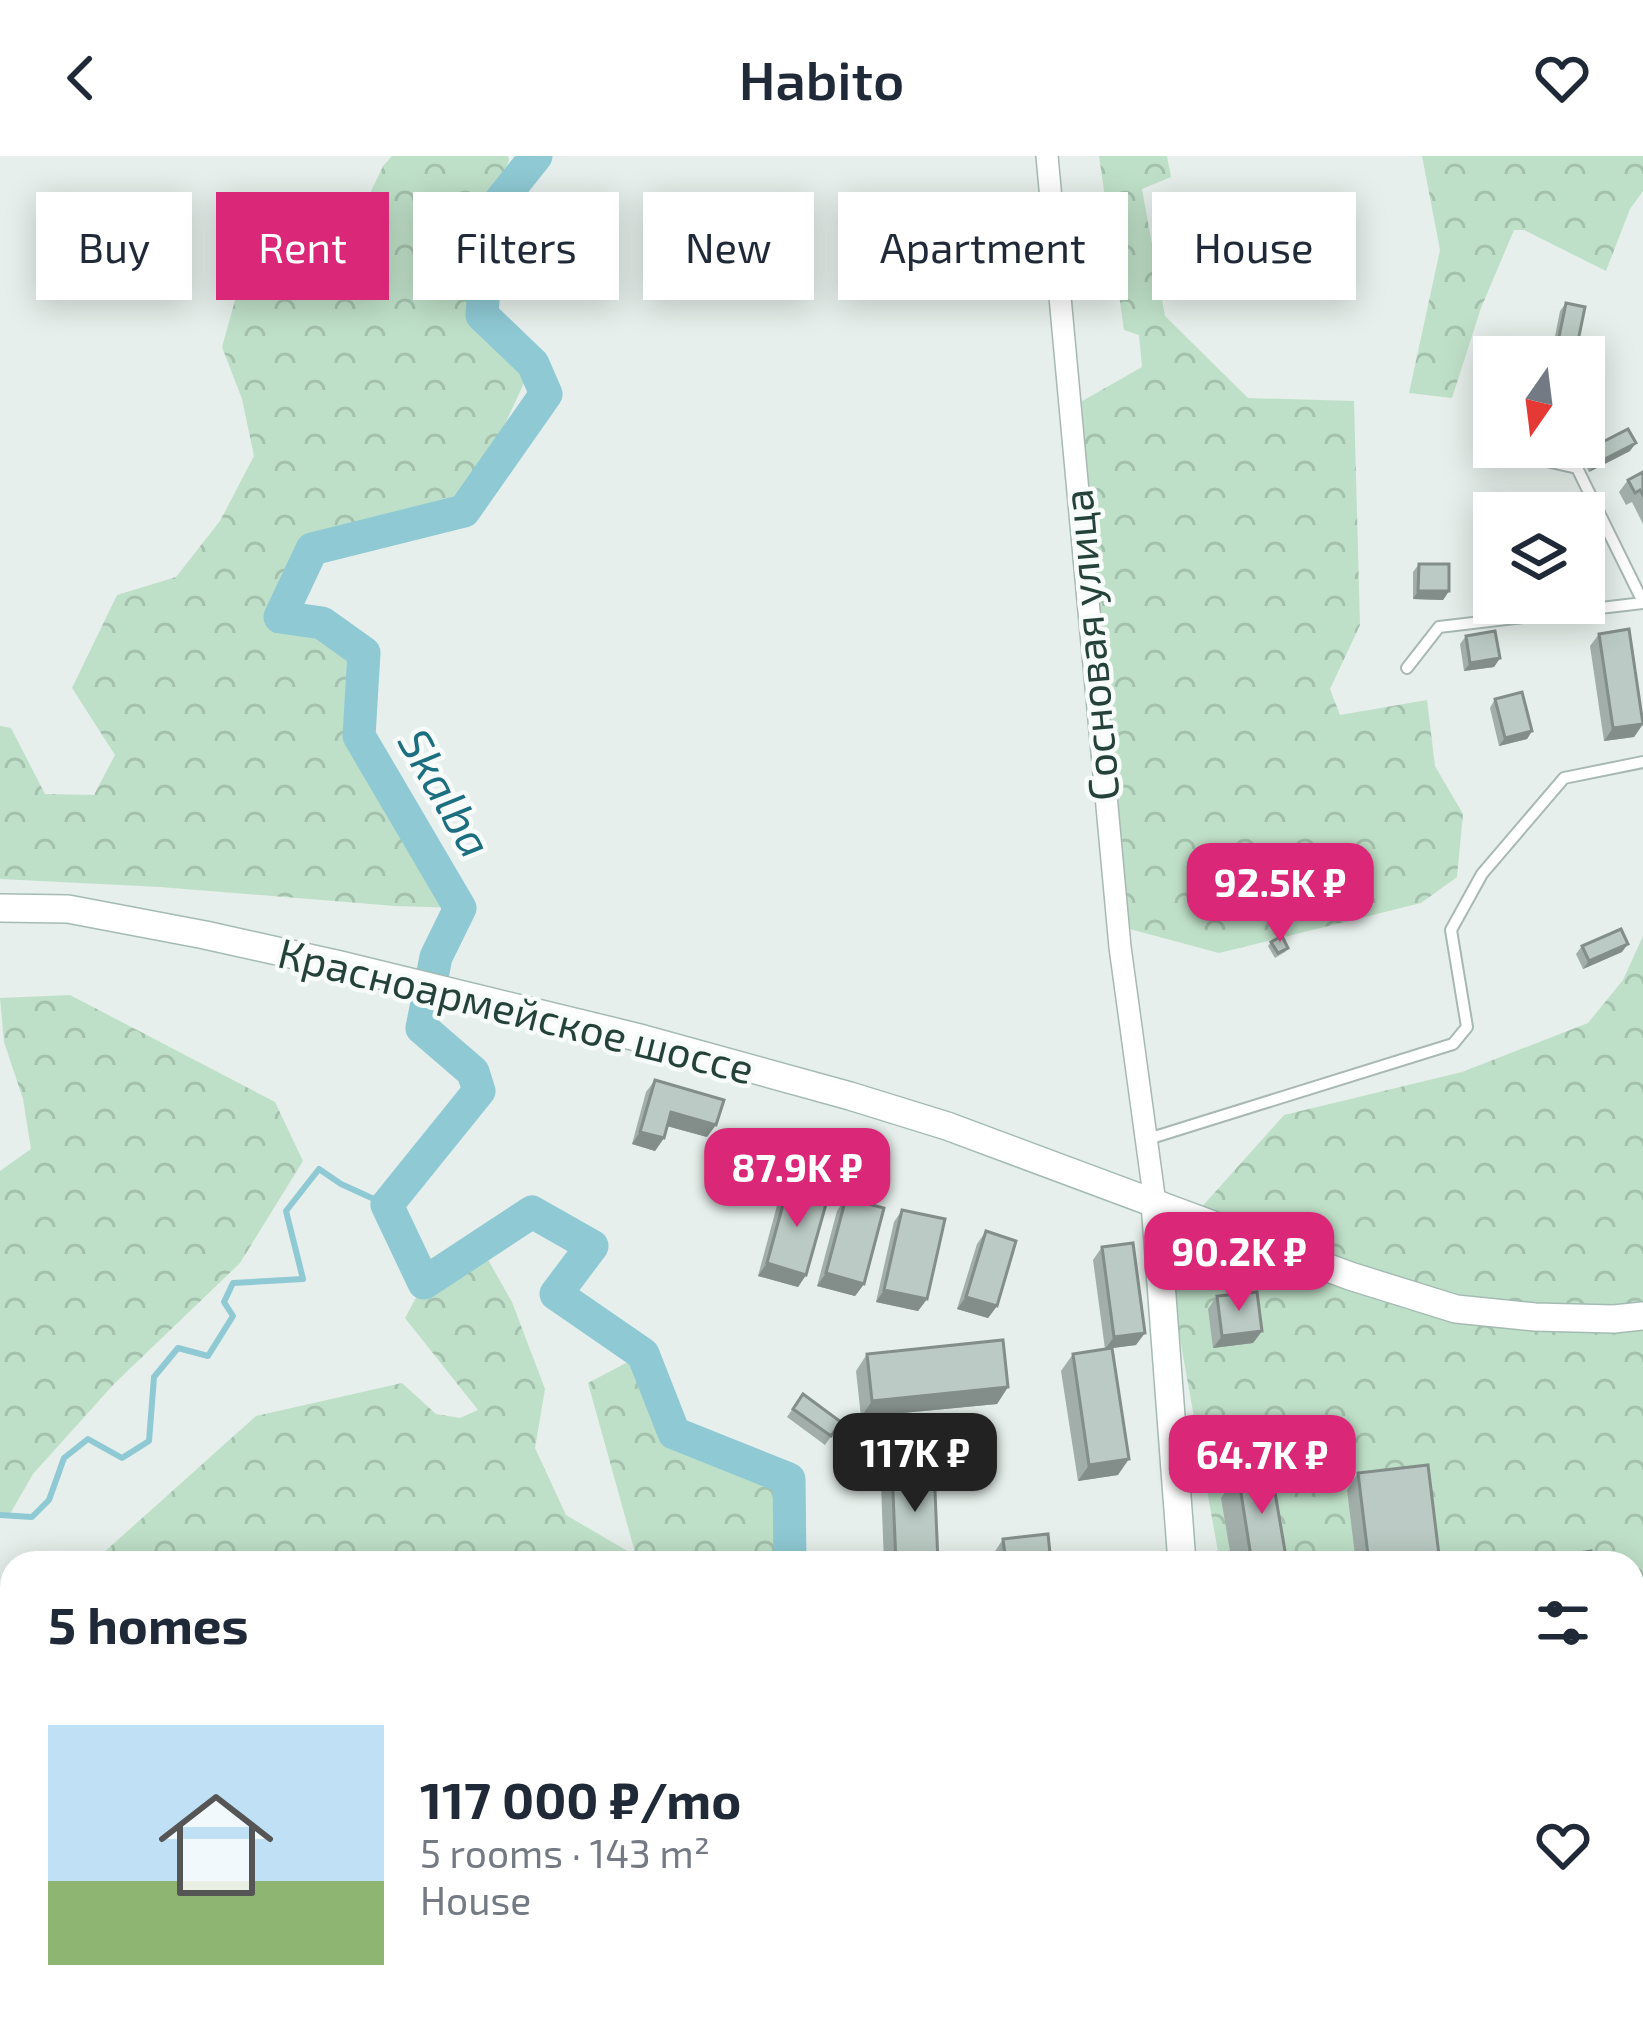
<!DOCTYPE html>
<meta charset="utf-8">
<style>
:root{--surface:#fff;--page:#f2f2f3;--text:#1f2937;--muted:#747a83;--accent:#db2777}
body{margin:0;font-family:"Exo 2",sans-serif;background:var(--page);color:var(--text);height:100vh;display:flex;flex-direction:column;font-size:45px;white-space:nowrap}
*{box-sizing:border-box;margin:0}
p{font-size:39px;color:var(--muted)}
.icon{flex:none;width:66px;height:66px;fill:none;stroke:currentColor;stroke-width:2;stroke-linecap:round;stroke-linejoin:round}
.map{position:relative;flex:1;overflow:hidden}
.panel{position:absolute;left:0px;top:1395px;width:1644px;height:468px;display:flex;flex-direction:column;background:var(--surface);border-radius:36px 36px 0 0;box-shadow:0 6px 30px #0003}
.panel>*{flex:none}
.guide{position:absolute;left:36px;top:36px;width:1572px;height:108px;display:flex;gap:24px}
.needle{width:78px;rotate:194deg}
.controls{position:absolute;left:1473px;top:180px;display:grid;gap:24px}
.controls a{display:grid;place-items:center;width:132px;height:132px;border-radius:0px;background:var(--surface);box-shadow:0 6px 30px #0003;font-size:60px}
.price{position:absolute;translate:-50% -102px;padding:0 27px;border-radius:24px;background:var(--accent);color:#fff;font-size:39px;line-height:78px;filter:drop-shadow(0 3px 6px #0008)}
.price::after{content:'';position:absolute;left:50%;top:72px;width:36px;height:27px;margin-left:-18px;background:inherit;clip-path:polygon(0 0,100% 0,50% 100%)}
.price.on{background:#222;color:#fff}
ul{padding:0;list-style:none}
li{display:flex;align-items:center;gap:36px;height:300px;padding:0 48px}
li span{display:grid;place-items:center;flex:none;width:336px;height:240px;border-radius:0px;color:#555}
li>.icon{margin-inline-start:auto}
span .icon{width:144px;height:144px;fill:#fffc;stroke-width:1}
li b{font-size:51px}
h2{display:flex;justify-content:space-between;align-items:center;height:144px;padding:0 48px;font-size:51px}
.pill{padding:0 42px;border-radius:0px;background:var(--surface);box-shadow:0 6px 30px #0003;font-size:42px;line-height:108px}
.pill.on{background:var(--accent);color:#fff}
header{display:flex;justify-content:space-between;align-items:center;height:156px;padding:0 48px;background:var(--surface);font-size:54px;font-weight:600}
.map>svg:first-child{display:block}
.forest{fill:url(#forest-crowns)}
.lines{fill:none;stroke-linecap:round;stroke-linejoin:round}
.stream{stroke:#8ec9d4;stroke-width:6}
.river{stroke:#8ec9d4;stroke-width:33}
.lane-casing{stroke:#a8b8b2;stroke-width:14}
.street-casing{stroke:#a8b8b2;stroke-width:24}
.secondary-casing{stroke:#a4bbb3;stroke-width:30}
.lane{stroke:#fff;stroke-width:10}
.street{stroke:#fff;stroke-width:21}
.secondary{stroke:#fff;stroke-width:27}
.wall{fill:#a1aea9}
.shaded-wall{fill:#838d89}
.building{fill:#bbcac4;stroke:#838d89;stroke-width:3}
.labels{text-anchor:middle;stroke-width:9;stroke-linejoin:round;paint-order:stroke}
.street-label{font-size:42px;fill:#24423a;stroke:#f7fbf9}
.water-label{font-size:45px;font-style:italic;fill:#1c6f80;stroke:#f7fbf9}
</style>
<header><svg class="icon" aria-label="back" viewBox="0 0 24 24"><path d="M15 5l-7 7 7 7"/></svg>Habito<svg class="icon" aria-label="heart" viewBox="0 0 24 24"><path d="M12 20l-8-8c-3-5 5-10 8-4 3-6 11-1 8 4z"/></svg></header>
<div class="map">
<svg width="1643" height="1863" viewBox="0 0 1643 1863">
<defs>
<pattern id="forest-crowns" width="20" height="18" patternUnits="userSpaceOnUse" patternTransform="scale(3)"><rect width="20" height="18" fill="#bfe0c8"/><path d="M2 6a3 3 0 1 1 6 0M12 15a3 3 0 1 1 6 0" fill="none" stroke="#a4c1ad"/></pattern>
</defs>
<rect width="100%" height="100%" fill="#e6efeb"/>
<path class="forest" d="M392,0H508L509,4L489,59L482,159L533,208L464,355L312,393L280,460L322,467L364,497L359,580L460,752L395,750L160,731L0,723V570L11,572L45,638L94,639L115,599L72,532L117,439L176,421L220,365L254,300L242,243L222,191L239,130L293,96L353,73L383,10Z
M1099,0H1167L1171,21L1142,33L1165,160L1248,242L1354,245L1360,469L1330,533L1340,559L1427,544L1435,610L1463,658L1457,721L1421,747L1219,797L1126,772L1077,248L1142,211L1139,179L1124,174Z
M1422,0H1643V35L1630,53L1606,115L1524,74H1514L1481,152L1452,242L1409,237L1440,94Z
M1643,780V1863H756L761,1851H1632V1407H1220L1164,1093L1284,959L1462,916L1588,867L1623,824Z
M70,839L275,946L303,1005L240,1107L114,1228L33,1318L10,1358L0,1359V1015L31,993L23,943L4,886L0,842Z
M487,1102L512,1146L545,1233L535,1292L566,1359L636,1400L588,1227L643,1198L674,1277L789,1323L790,1407H92L256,1260L402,1227L436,1258L460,1262L478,1254L405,1162L424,1127Z
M12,1479V1851H633L616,1863H0V1489Z"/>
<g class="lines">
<path class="stream" d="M0,1359L32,1361L49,1344L64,1302L88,1283L122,1302L149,1285L154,1221L178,1192L208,1200L233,1160L224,1146L233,1127L303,1123L286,1055L319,1013L341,1028L387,1049"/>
<path class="river" d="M536,0L489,59L482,159L533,208L546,238L464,355L312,393L280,461L322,467L364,497L359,580L460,752L436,801L422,872L473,916L479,935L387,1049L424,1127L532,1056L592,1090L556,1138L643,1198L674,1277L789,1323L790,1407
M671,1863L676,1851"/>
<g class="lane-casing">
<path id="lane" d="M1516,298L1577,312L1643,446
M1407,512L1439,471L1643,447
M1148,983L1453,888L1467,871L1451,774L1482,718L1564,622L1643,606"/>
</g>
<g class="street-casing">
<path id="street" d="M1047,0L1120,791L1155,1047"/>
</g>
<g class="secondary-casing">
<path id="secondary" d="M0,752L68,753L205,779L340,809L636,881L850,940L947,970L1350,1120L1456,1153L1535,1161L1614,1163L1643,1160
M1155,1047L1182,1407
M1296,1851L1301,1863"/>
</g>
<use href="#lane" class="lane"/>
<use href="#street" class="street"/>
<use href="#secondary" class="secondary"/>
</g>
<path class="wall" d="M1566,147L1572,193L1553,190L1560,155Z
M1587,294L1630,295L1589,316L1582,302Z
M1643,316V368L1632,346L1626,349L1619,336L1628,324Z
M1419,408L1449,435L1443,444L1413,443V416Z
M1599,478L1643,568L1634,581L1604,585L1590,490Z
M1466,480L1500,502L1494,511L1464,515L1460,488Z
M1495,543L1532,575L1527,583L1499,590L1490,552Z
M1271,786L1288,792L1285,796L1275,802L1268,790Z
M1582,790L1622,796L1583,813L1576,798Z
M655,924L707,981L667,970L664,982L655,995L632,988L646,936Z
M788,1030L806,1119L798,1131L758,1120L779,1042Z
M846,1042L864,1128L855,1140L817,1130L837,1055Z
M902,1054L927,1143L918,1155L876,1146L894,1066Z
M986,1075L997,1150L988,1162L957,1153L977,1088Z
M1102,1091L1136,1189L1105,1193L1093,1104Z
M1217,1140L1262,1175L1253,1187L1213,1192L1208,1153Z
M867,1198L1008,1231L997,1248L861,1261L856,1215Z
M1073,1198L1118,1319L1078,1325L1061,1215Z
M803,1238L841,1266L825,1289L787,1261Z
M892,1313L938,1407H884L881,1329Z
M1358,1317L1440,1407H1356L1347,1334Z
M1238,1318L1287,1407H1232L1221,1342Z
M1003,1383L1051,1407H992V1400Z"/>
<path class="shaded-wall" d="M1559,181L1578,185L1572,193L1553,190Z
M1636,287L1630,295L1589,316L1595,308Z
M1418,435H1449L1443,444L1413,443Z
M1500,502L1494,511L1464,515L1470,507Z
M1643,568L1634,581L1604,585L1613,572Z
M1532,575L1527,583L1499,590L1505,582Z
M1628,788L1622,796L1583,813L1589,805Z
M671,956L716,969L707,981L663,969Z
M640,976L664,982L655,995L632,988Z
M767,1107L806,1119L798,1131L758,1120Z
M826,1117L864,1128L855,1140L817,1130Z
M884,1134L927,1143L918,1155L876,1146Z
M966,1141L997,1150L988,1162L957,1153Z
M1262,1175L1253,1187L1213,1192L1222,1180Z
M1145,1177L1136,1189L1105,1193L1114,1181Z
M1008,1231L997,1248L861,1261L872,1245Z
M1129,1303L1118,1319L1078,1325L1089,1309Z
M1643,1534V1549L1632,1550V1535Z
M1643,1852V1860L1636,1863H1621Z"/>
<path class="building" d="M1566,147L1585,151L1578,185L1559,181Z
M1628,273L1636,287L1595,308L1587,294Z
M1643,316V339L1640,334L1635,337L1628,324Z
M1419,408H1449V435H1418Z
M1629,473L1643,568L1613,572L1599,478Z
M1495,475L1500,502L1470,507L1466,480Z
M1522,536L1532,575L1505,582L1495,543Z
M1621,773L1628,788L1589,805L1582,790Z
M1282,780L1288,792L1278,797L1271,786Z
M655,924L724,944L716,969L671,956L664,982L640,976Z
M788,1030L828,1041L806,1119L767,1107Z
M846,1042L884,1052L864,1128L826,1117Z
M902,1054L945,1063L927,1143L884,1134Z
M986,1075L1016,1085L997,1150L966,1141Z
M1133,1087L1145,1177L1114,1181L1102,1091Z
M1257,1136L1262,1175L1222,1180L1217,1140Z
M1003,1184L1008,1231L872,1245L867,1198Z
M1112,1192L1129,1303L1089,1309L1073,1198Z
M803,1238L841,1266L831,1280L793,1253Z
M1428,1309L1440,1407H1369L1358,1317Z
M934,1311L938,1407H896L892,1313Z
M1271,1313L1287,1407H1252L1238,1318Z
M1048,1378L1051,1407H1006L1003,1383Z
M1591,1395L1593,1407H1568L1567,1399Z
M1643,1498V1534L1632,1535V1500Z
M1643,1817V1852L1621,1863H1558L1557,1861L1576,1851H1632V1823Z"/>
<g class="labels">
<g class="street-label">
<text transform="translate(1091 489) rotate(-95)" y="15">Сосновая улица</text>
<text transform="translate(516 855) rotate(14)" y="15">Красноармейское шоссе</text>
</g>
<g class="water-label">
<text transform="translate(445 637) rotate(60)" y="16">Skalba</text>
</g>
</g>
</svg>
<div class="controls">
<a><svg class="needle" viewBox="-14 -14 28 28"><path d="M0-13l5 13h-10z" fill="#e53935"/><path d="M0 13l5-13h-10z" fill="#747a83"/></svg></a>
<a><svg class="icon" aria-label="layers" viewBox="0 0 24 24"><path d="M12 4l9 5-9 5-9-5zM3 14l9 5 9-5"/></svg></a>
</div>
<b class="price" style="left:1280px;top:789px">92.5K ₽</b>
<b class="price" style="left:797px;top:1074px">87.9K ₽</b>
<b class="price" style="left:1239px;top:1158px">90.2K ₽</b>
<b class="price on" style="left:915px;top:1359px">117K ₽</b>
<b class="price" style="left:1262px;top:1361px">64.7K ₽</b>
<div class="guide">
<a class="pill">Buy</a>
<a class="pill on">Rent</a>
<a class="pill">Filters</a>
<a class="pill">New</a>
<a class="pill">Apartment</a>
<a class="pill">House</a>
</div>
<section class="panel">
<h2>5 homes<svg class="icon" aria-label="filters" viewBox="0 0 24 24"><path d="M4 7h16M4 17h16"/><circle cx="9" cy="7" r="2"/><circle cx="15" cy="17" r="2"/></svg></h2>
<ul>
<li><span style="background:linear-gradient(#bfe0f5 65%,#8fb573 0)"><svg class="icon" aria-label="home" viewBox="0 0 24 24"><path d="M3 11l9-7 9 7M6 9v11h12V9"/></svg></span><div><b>117 000 ₽/mo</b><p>5 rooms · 143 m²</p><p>House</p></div><svg class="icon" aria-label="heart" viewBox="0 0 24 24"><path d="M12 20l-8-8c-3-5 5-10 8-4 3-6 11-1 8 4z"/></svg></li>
</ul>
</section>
</div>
